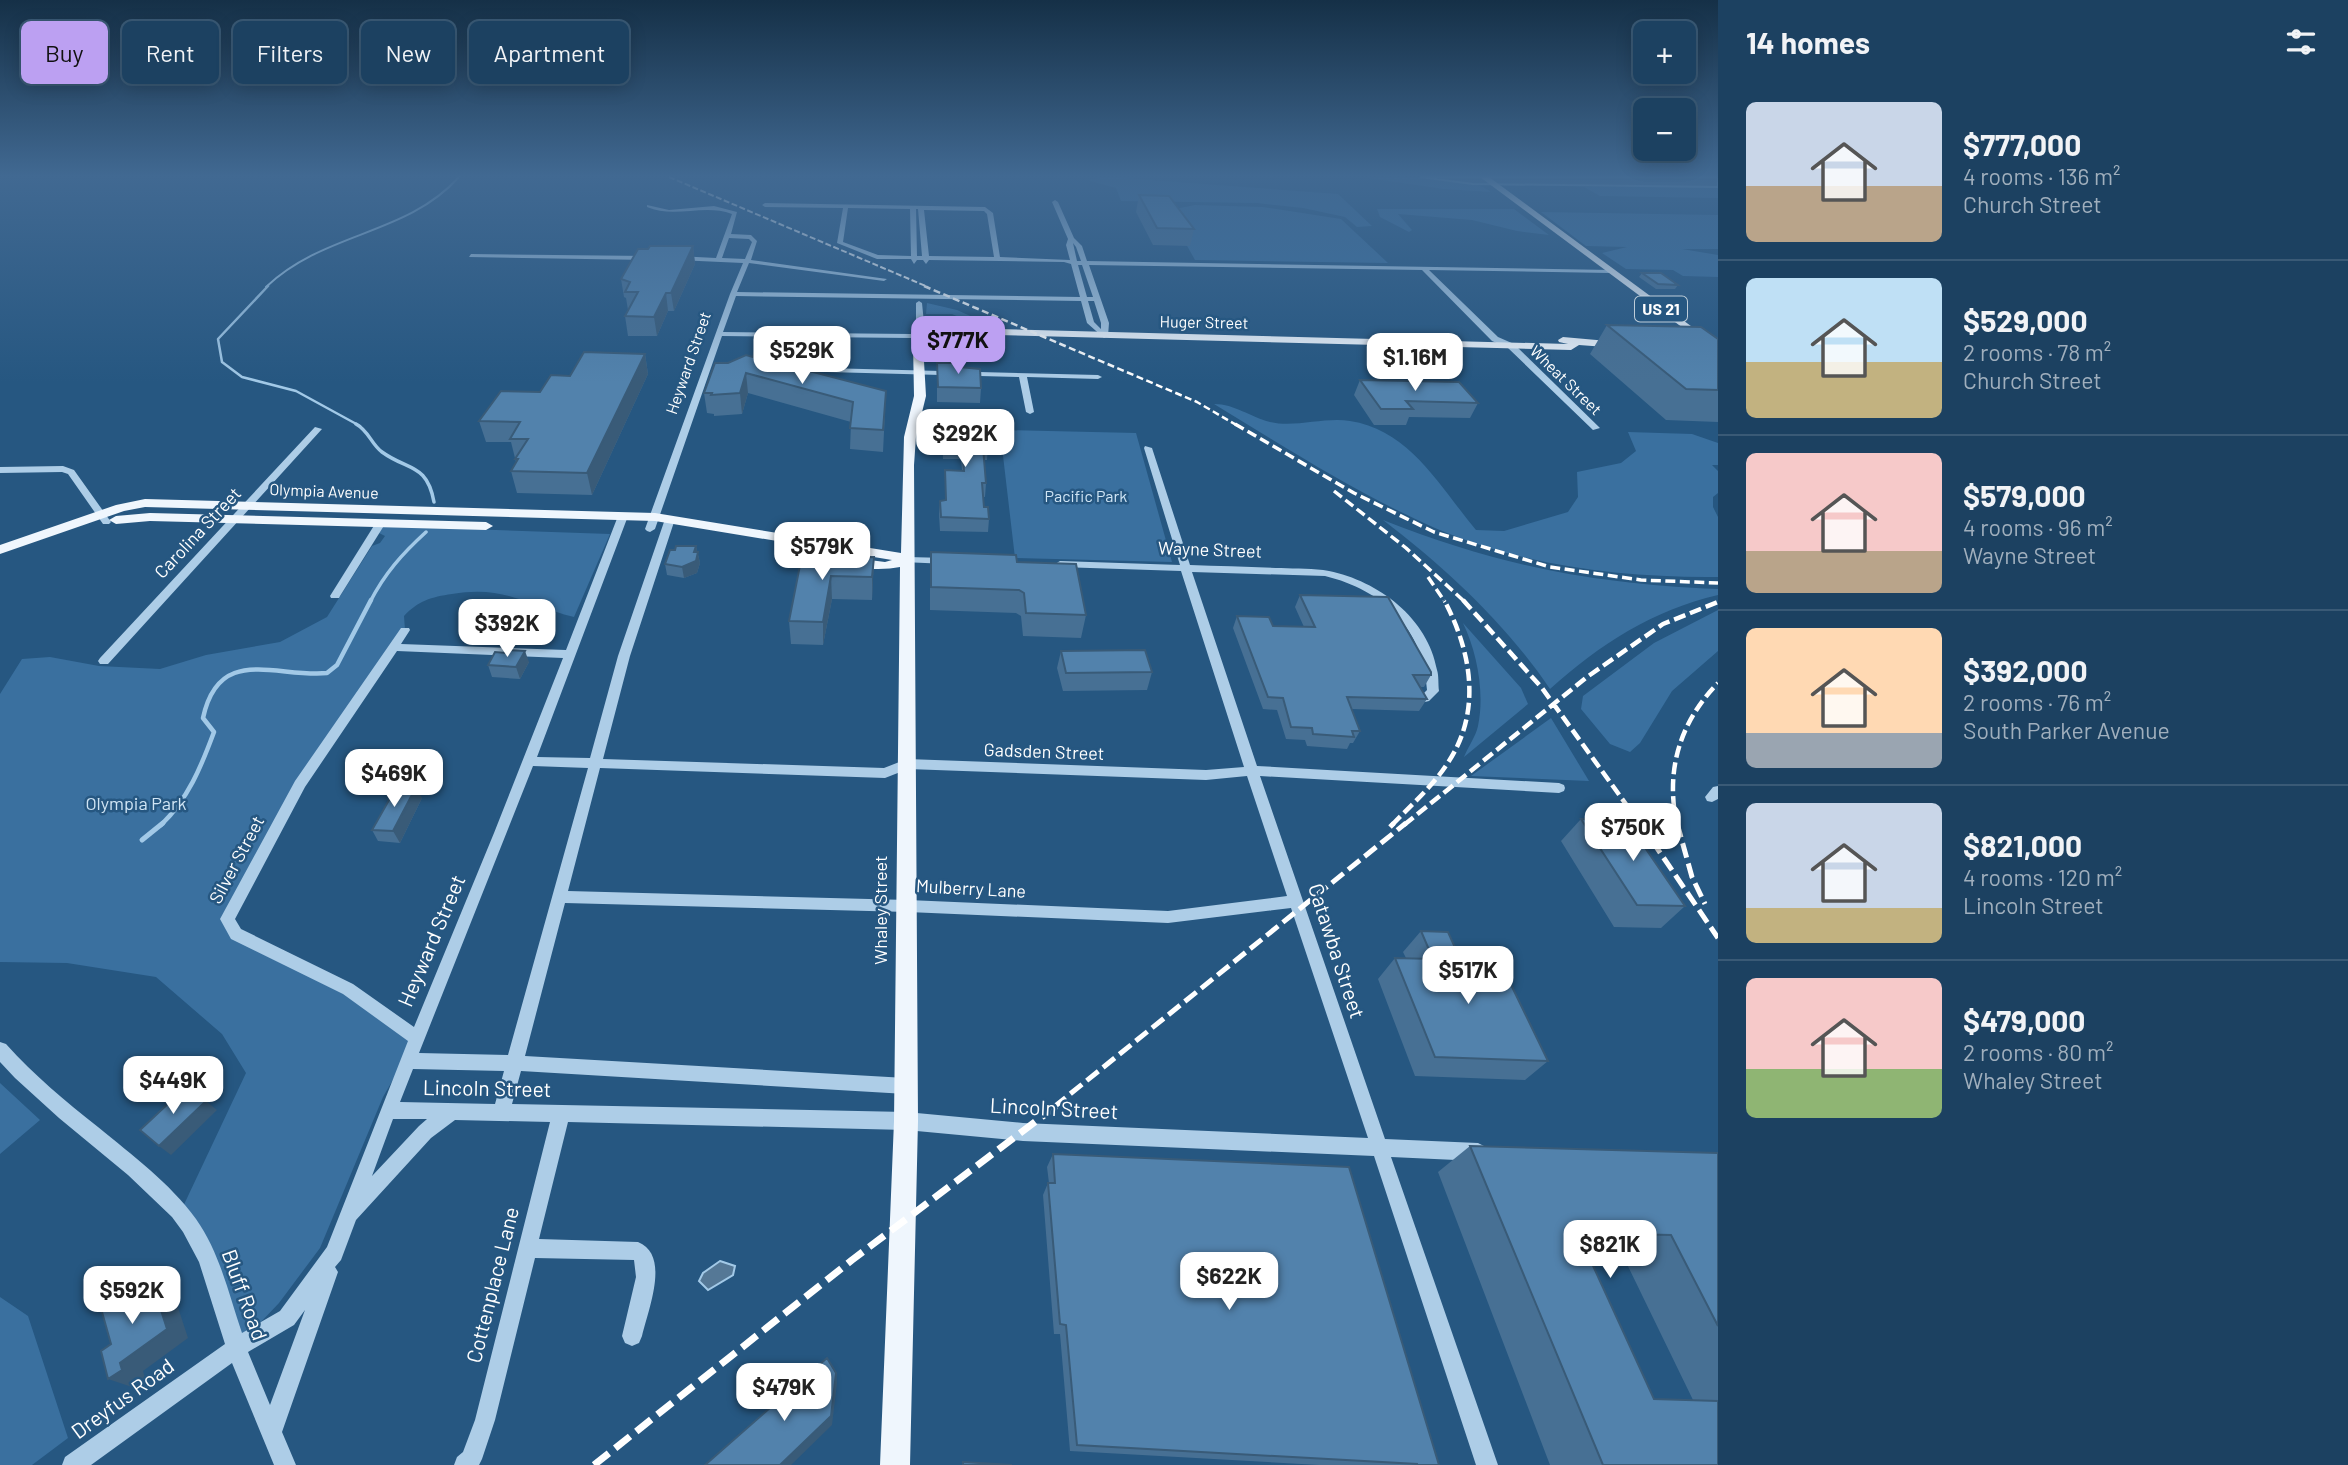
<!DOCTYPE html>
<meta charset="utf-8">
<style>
:root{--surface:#1c4161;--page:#294c6a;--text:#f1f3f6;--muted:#a0afbd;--line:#3a5a76;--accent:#bca0f2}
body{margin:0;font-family:Barlow,sans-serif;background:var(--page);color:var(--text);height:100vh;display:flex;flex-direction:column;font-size:26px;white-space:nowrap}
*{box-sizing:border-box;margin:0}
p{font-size:23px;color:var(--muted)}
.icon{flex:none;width:38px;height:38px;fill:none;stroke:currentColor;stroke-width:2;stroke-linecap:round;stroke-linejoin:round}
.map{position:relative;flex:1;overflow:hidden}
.drawer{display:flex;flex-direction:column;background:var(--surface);width:630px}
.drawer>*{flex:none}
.top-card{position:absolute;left:21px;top:21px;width:665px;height:63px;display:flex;gap:14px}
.buttons{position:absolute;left:1633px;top:21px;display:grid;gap:14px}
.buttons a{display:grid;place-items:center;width:63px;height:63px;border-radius:10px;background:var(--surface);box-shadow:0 4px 18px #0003,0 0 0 2px var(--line);font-size:35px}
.price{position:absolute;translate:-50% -60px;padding:0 16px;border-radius:14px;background:#fff;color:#222;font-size:23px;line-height:46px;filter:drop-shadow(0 2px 4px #0008)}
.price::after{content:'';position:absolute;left:50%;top:42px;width:21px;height:16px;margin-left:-10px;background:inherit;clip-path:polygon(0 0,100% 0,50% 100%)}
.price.current{background:var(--accent);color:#111}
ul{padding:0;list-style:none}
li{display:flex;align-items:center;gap:21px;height:175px;padding:0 28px}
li+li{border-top:2px solid var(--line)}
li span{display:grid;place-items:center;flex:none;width:196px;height:140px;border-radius:10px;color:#555}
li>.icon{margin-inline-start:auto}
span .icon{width:84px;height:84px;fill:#fffc;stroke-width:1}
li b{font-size:30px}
h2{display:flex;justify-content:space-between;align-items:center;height:84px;padding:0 28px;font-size:30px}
.chip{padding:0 24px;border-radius:10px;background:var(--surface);box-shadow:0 4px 18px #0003,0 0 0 2px var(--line);font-size:24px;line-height:63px}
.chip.current{background:var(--accent);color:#111}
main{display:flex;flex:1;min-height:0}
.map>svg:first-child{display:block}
.green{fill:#3a709f}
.water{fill:#557896;stroke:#a2c9e7;stroke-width:2}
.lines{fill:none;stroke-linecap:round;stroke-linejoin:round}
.stream-far4{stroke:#a2c9e7;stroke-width:2}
.stream-far3{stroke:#a2c9e7;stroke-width:2.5}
.stream-far2{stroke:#a2c9e7;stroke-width:3.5}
.stream-far1{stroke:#a2c9e7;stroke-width:4.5}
.stream{stroke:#a2c9e7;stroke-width:5}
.minor{fill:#adcde7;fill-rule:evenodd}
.major{fill:#eff6fd;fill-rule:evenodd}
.rail-far5{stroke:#fff;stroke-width:2;stroke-dasharray:6 2.5;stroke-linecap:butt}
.rail-far4{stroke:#fff;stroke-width:2.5;stroke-dasharray:7 3.5;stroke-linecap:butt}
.rail-far3{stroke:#fff;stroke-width:3.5;stroke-dasharray:10 4.5;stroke-linecap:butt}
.rail-far2{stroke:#fff;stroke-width:4.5;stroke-dasharray:12 5;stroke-linecap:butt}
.rail-far1{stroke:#fff;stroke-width:5;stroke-dasharray:15 6;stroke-linecap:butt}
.rail{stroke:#fff;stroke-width:7;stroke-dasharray:19 8;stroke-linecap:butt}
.wall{fill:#477094;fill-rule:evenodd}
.shaded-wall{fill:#395b78}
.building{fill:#5282ac;stroke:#395b78;stroke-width:2}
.labels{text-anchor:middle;stroke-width:5;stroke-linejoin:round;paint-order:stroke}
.shield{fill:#265781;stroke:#becdd9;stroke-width:2}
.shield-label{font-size:16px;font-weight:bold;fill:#fff}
.far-street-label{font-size:16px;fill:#fff;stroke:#265781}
.far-park-label{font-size:16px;fill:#d0e5f5;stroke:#265781}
.street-label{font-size:18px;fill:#fff;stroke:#265781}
.park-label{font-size:18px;fill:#d0e5f5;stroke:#265781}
.near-street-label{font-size:21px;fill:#fff;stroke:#265781}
</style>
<main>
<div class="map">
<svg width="1718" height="1465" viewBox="0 0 1718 1465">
<rect width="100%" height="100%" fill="#265781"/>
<path class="green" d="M1109,177L1338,194L1372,226L1357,227L1345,217L1303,208L1257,203L1121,201L1116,188L1087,180Z
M1361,177C1392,177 1469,174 1491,192L1444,189Z
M1584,187H1718V198L1600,196Z
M1195,205L1263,207L1341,219L1388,263L1195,260L1172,219L1175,209Z
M1377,209H1514L1549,235L1517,231L1472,220L1398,214L1412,230L1409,232L1380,217Z
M1541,212L1718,215V249H1682L1718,255V277L1683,276L1673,270L1626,269L1602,253L1627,247L1586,246Z
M927,303L957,310L997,328L966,327V320L952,314H926Z
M1214,404C1235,404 1250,417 1270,422C1295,428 1324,417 1350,421C1410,430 1440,487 1476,530L1504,531L1568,512L1578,497L1577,472L1621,463L1636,451L1628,432L1692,434L1718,443V465H1712L1718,471V493L1713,497V507L1718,517V577C1627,578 1531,567 1447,533C1365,499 1290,450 1214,404Z
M1000,430L1136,433L1172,562L1015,558Z
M1383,520C1499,566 1594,584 1718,589V595C1653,610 1600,644 1550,689C1506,624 1445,567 1383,520Z
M383,526L610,534L574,617C526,605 505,585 452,594C431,597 418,601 404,616L405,630L308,772L227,918L236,934L348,989L417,1038L383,1097L320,1248L279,1303L236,1348L180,1213L246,1073L222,1034L156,977L67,963L0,962V694L22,659L50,657L99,666L160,669L206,655L280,642L327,617L372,546L380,543L385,536L377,532Z
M1718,610V651L1672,691L1640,743L1630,752L1610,744L1581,709L1583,696L1654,643Z
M1463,623L1521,688L1528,704L1464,757C1468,747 1476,736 1478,726C1485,693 1477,652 1463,623Z
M1551,718L1589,781L1471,776Z
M0,1083L40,1120L0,1154Z
M0,1297L28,1316L68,1438L32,1465H0Z"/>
<path class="water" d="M1420,177H1718V187L1473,184Z
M720,1261L735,1266L733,1275L708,1290L699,1281L703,1273Z"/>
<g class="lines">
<path class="stream-far4" d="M266,287C325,231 406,236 459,177"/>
<path class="stream-far3" d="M268,286L218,339L222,362L242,377L296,391L360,426"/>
<path class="stream-far2" d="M356,424C369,431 371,444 382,452C408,471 427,463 434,502
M370,602C385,573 402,554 426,532"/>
<path class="stream-far1" d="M161,825C188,799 201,767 214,732L203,718C219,644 276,678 327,673L337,665L371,600"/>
<path class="stream" d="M142,840L163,823"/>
<path class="minor" d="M1055,200L1058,202L1074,238L1082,246L1087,261L1612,270L1613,271L1610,273L1429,270L1498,337L1514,344L1600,428L1593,430L1508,348L1492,341L1422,270L1089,265L1109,323L1108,336L1104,338L1087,323L1081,301L736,296L723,332L911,334L916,323V303L919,301L922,303L924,323L922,327L933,332L955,338L951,340L928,336L920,331L918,336L919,342L915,344H912L911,338L722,336L655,529L650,532L647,531L645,529L730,294L743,263L677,260L674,258L677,256L716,258L732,214C704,203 675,219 647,207V205L669,210L714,206L737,212L731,234L751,235L757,241L751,260L887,279L884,281L749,263L737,292L1080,297L1071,264L1064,262L929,260L926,264L923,260H917L914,264L911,259H877L837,243L843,208L765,207L762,205L765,203L985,207L993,213L1000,257L1070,260L1066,245L1068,239L1052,202ZM848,208L910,209L911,256L878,255L843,242ZM916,209H918L922,256H917ZM924,210L984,211L987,214L994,257L929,256ZM729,238L749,239L752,242L745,259L722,258ZM1073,243L1076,247L1081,261H1077ZM1078,265H1082L1093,297H1087ZM1088,301H1094L1101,323V329L1094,322Z
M471,254L649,256L652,258L649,260L469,257Z
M786,367L1098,375L1102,377L1098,379L1027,377L1034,412L1030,414L1026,412L1019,377L789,371L785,369Z
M315,427L322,429L108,664H100L98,661L100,658Z
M1145,446L1152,448L1190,565C1220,566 1251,567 1281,568C1296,569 1314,568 1329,571C1378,581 1428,618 1437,670C1439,676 1438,684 1439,691L1429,701L1425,702L1419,698L1427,690C1424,629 1383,590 1325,576L1192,572L1257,766L1559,783L1564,785L1565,788L1564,791L1559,793L1260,776L1385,1139L1478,1143L1484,1146L1487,1152L1484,1158L1478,1161L1391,1157L1498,1465H1476L1374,1156L1023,1141L906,1130L568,1122L539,1239L638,1242C671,1255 648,1310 642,1336L639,1343L632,1346L625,1343L622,1336L636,1277L634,1260L535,1258L495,1420L482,1459L479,1465H454L457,1457L463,1452L475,1420L550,1122L455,1120L431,1138L356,1220L341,1260L335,1267L338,1272L282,1432L296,1465H274L232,1363L91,1465H62L65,1457L225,1344L199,1262L183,1232L172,1217L128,1175L59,1118L15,1078L0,1062V1042L6,1044C34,1075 65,1101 98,1127C132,1155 170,1183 196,1219C220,1253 229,1295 242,1333L280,1311L327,1247L408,1041L343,994L231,939L220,919L295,781L401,628H409L410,630L401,644L566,650L618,516L623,513L626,514L628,516L537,757L590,758L618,656L665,519L670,516L675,519L630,656L603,759L884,768L907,759L1206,770L1244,767L1181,571L1060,567L1055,564L1060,561L1180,565L1144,448ZM397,651L563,658L494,833L414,1027L353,984L241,929L235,919L305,787ZM533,766L588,768L508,1055L419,1053ZM600,768L885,778L908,769L1206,780L1247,776L1287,896L1168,911L908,900L568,891ZM565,903L908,912L1168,923L1291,908L1368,1138L1023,1123L906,1112L512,1104L521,1071L906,1094L912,1092L914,1086L912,1080L906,1078L525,1056ZM413,1069L504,1071L495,1104L400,1102ZM393,1119H427L419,1126L372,1176ZM305,1310L270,1405L248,1352L294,1325Z
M63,466L74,470L111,522L109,524H103L68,474L62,472L0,473V467Z
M380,521L385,524L340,596L339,598H331L330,596L375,524Z
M907,557L947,558L952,561L947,564L903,562L902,560Z
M1718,786V799L1712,802L1707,801L1705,797L1713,787Z"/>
<path class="major" d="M1480,177H1489L1718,346V354Z
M956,328L1568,344L1559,342L1558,340L1563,337L1619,342L1624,345L1619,348L1579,345L1571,350L956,334L934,337L923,344L926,396L916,437L914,465L918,1121L910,1465H880L894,1121L900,567C884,570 857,571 844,560L846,557L885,562L892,560L655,521L145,507L124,511L0,554V545L116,505L145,499L655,513L901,553L904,437L914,396L913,343L927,332Z
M150,513L486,522L493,526L486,530L150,521L116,524L109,520L116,516Z"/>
<path class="rail-far5" d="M669,177L928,287"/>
<path class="rail-far4" d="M924,286L1197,402L1238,426"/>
<path class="rail-far3" d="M1235,424L1354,493L1434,532L1550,567L1641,580L1718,583
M1334,491L1406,548L1465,602
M1428,577L1445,602"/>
<path class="rail-far2" d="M1463,600L1542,688L1641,825
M1392,825C1411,805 1432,787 1447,764C1482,713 1472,652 1444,600
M1404,825L1587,677L1663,624L1718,602
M1677,825C1665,770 1680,722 1718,683"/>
<path class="rail-far1" d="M1640,823L1718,938
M1677,823L1692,877L1705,904
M1390,827L1394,823
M1054,1107L1406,823"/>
<path class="rail" d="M594,1465L852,1260L1056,1106"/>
</g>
<path class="wall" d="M1139,195L1194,229L1190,246L1153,245L1136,212Z
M693,246L695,264L674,311H668L657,336H628L625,316L628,310L626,298L624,297L621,279L648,249Z
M1642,273L1678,285L1675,289H1656L1639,277Z
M1607,325L1718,339V422L1666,420L1590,354Z
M775,346V356L774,361L885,412L883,452L850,449L851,422L748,393L742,414L714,416V414L707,413L704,393L728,363L753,357Z
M645,354L648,374L592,495L517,493L511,471L516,462L511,442H486L479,421L540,392Z
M937,363L960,367L981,388L980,403L937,402Z
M1360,380L1478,403L1470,418L1409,417L1406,425H1374L1354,395Z
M943,419L974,426L988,447L987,460H984L986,483L985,497H983L984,507L989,519L988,532L940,531L939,514L940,501L945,500V470H962L961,459H943L942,431Z
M696,546L700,563L697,573L684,578L667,575L665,564L675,550Z
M931,552L1017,562L1086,615L1081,638L1023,636L1021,616L1016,613L930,610V575Z
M827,557L831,558L874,557L872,600L832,599L823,645L791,644L789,621Z
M1300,595L1431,675L1424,687H1420L1427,699L1419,711L1352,709L1360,731L1353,743H1350L1347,749L1307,746L1305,740L1286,739L1277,710L1263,709L1233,628L1237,616L1273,626L1304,627L1295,607Z
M1061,651L1152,672L1147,690L1063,691L1057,668Z
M506,653L529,662L520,679L492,677L488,665Z
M422,798L400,843L378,841L372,830Z
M1581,819L1685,906L1661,928L1614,927L1561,841Z
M1421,931L1461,961L1548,1061L1525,1080L1415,1076L1378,979L1395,958H1406L1403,952Z
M1470,1146L1718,1153V1465H1550L1438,1172ZM1589,1257L1624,1258L1693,1400L1654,1399Z
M1053,1154L1439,1465H1319L1070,1451L1060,1334H1054L1043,1195L1048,1183H1049L1047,1167Z"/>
<path class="shaded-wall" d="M693,246L695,264L674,311L671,293Z
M666,293L668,311L657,336L654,317Z
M775,346V356L773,364L772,354Z
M645,354L648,374L592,495L587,473Z
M746,373L748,393L742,414L740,393Z
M696,546L700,563L697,573L684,578L682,567L694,552Z
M874,557L873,579L872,600V577Z
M831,576L832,599L823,645V622Z
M525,651L529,662L520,679L516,667Z
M416,787L422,798L400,843L393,831Z
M206,1101L217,1110L171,1155L159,1146Z
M151,1279L172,1289L188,1338L143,1371L145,1378L132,1387L108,1379Z
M836,1373L837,1383L832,1425L791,1465H780Z"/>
<path class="building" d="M1139,195L1169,196L1194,229L1157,228Z
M650,246H693L671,293H666L654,317L625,316L638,292H625L630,282L621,279L638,249H648Z
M1642,273H1661L1678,285L1658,284Z
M1607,325L1701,327L1718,339V390L1686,389Z
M761,346H775L772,354L758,353Z
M584,352L645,354L587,473L511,471L518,459H515L528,439H510L520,422L479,421L501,391L540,392L551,375L570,376Z
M754,353H769L767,360L886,391L883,430L850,428L853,402L746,373L740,393L711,395L712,393H704L715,363H728L746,355L753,357Z
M937,363H960V367L980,369L981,388L938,387Z
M1360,380L1459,382L1478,403L1406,401L1413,409H1381Z
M946,412L975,415L972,425L986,426L988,447H983L986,483H982L984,507H988L989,519L941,517L940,501L946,500L945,470L964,471L962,446H944L943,419Z
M676,546H696L694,552H698L696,561L682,567L665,564L670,550H675Z
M803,550H827L826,556L831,558L874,557L872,577L831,576L823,622L789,621Z
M931,552L1016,555L1017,562L1076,564L1086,615L1026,613L1024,593L1019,590L931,587Z
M1300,595L1388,597L1431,672V675H1413L1427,699L1347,697L1360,731H1352L1354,737L1313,734L1312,728L1291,727L1283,698L1268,697L1237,616L1269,617L1273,626L1315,627Z
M508,650L525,651L516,667L488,665L495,652L506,653Z
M1145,650L1152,672L1066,673L1061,651Z
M397,786L416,787L393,831L372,830Z
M1581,819L1626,820L1685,906L1637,905Z
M1421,931L1448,932L1461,961L1500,962L1548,1061L1435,1057L1395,958L1433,959Z
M187,1086L206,1101L159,1146L140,1130Z
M1470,1146L1718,1153V1326L1671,1235L1578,1233L1654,1399L1718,1401V1465H1603Z
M1053,1154L1349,1167L1439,1465H1417V1464L1077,1445L1066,1325L1060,1324L1048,1183H1055Z
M151,1279L167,1329L120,1363L122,1370L108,1379L101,1351L111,1344L102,1312Z
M827,1358L836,1373L831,1416L780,1465H705Z
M963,1462L1012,1465H963Z"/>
<linearGradient id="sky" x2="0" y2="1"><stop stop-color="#153047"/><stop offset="0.46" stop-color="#416992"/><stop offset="1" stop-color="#416992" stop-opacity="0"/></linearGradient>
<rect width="1718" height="382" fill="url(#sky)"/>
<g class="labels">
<rect class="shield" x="1635" y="296.5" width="52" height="25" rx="5"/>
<g class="shield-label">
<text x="1661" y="315">US 21</text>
</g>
<g class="far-street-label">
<text transform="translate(1204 322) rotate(1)" y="6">Huger Street</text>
<text transform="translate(688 363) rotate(-71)" y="6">Heyward Street</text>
<text transform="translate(1566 380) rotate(44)" y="6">Wheat Street</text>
<text transform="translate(324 491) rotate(2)" y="6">Olympia Avenue</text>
</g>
<g class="far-park-label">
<text x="1086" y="502">Pacific Park</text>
</g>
<g class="street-label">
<text transform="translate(198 533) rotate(-47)" y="6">Carolina Street</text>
<text transform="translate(1210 550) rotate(2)" y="6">Wayne Street</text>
<text transform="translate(1044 752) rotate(2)" y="6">Gadsden Street</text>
<text transform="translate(237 860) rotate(-62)" y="6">Silver Street</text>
<text transform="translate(971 889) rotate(3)" y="6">Mulberry Lane</text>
<text transform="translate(881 910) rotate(-90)" y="6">Whaley Street</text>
</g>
<g class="park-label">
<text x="136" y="810">Olympia Park</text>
</g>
<g class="near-street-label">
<text transform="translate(432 941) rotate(-67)" y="7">Heyward Street</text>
<text transform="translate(1336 951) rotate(72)" y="7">Catawba Street</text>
<text transform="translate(487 1089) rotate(1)" y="7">Lincoln Street</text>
<text transform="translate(1054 1109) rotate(3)" y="7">Lincoln Street</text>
<text transform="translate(493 1285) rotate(-76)" y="7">Cottenplace Lane</text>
<text transform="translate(244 1295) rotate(70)" y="7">Bluff Road</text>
<text transform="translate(123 1399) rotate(-36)" y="7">Dreyfus Road</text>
</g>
</g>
</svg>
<div class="buttons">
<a>+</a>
<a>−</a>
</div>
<b class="price current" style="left:958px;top:376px">$777K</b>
<b class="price" style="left:802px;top:386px">$529K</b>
<b class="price" style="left:1415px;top:393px">$1.16M</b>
<b class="price" style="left:965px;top:469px">$292K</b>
<b class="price" style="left:822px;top:582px">$579K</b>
<b class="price" style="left:507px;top:659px">$392K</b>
<b class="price" style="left:394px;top:809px">$469K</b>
<b class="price" style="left:1633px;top:863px">$750K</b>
<b class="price" style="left:1468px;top:1006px">$517K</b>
<b class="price" style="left:173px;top:1116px">$449K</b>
<b class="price" style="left:1610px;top:1280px">$821K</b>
<b class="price" style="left:1229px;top:1312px">$622K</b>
<b class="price" style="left:132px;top:1326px">$592K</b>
<b class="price" style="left:784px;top:1423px">$479K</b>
<div class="top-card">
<a class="chip current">Buy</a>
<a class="chip">Rent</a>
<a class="chip">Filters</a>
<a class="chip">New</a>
<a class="chip">Apartment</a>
</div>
</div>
<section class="drawer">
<h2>14 homes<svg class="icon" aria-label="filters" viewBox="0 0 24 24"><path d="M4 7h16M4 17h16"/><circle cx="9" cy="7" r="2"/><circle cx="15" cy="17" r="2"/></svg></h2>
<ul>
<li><span style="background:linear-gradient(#c9d6e8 60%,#b9a48a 0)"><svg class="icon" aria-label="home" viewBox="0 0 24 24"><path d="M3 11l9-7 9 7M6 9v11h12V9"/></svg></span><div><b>$777,000</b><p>4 rooms · 136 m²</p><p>Church Street</p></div></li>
<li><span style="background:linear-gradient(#bfe0f5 60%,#c2b280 0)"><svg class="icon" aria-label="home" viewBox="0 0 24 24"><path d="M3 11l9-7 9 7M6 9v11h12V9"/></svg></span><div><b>$529,000</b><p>2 rooms · 78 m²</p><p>Church Street</p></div></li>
<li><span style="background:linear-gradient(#f6c9c9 70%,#b9a48a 0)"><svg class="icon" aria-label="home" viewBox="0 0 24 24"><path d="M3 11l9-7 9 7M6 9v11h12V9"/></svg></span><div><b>$579,000</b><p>4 rooms · 96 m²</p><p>Wayne Street</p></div></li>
<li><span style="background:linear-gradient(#ffd9b3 75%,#9aa5b1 0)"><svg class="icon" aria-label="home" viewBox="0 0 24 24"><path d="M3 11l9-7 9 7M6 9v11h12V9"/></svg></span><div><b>$392,000</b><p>2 rooms · 76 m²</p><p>South Parker Avenue</p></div></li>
<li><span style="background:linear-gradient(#c9d6e8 75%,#c2b280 0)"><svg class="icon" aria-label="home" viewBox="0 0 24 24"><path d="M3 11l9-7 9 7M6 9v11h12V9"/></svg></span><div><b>$821,000</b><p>4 rooms · 120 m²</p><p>Lincoln Street</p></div></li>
<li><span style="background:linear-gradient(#f6c9c9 65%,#8fb573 0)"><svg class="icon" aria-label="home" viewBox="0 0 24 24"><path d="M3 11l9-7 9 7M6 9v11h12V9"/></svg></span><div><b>$479,000</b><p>2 rooms · 80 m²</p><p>Whaley Street</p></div></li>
</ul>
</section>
</main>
